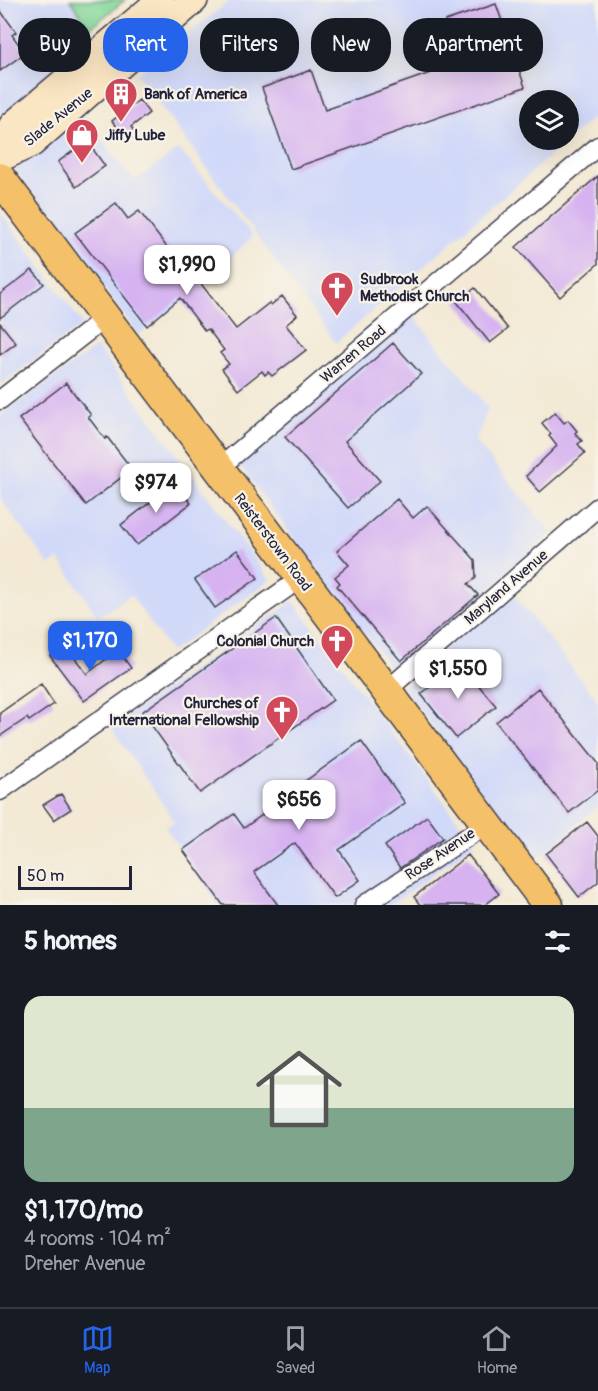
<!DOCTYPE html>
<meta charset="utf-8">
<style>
:root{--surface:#171b24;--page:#20242c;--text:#f1f3f6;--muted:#9ea1a6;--line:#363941;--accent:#2563eb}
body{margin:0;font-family:Pangolin,sans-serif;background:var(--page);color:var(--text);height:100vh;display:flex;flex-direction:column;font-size:22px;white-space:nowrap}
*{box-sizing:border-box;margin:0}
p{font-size:20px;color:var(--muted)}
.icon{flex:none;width:33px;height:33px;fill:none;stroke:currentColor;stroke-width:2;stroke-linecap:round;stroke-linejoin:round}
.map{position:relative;height:905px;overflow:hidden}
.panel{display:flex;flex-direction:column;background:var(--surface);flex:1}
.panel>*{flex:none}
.banner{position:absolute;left:18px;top:18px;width:562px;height:54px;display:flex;gap:12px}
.tools{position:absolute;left:519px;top:90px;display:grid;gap:12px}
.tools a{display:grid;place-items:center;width:60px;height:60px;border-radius:50%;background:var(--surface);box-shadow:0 6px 24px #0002;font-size:30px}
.scale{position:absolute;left:18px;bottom:15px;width:114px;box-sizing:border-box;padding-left:6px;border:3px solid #22223b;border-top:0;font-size:16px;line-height:21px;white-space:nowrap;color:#22223b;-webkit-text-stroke:4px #f7f3e8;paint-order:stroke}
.price{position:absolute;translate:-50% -51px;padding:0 14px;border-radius:12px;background:#fff;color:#222;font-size:20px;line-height:39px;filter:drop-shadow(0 2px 3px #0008)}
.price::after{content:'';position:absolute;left:50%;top:36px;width:18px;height:14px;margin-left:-9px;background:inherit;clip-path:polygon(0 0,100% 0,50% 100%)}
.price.active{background:var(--accent);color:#fff}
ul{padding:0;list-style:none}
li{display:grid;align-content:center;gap:12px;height:318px;padding:0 24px}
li+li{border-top:2px solid var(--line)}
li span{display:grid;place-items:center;height:186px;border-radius:18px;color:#555}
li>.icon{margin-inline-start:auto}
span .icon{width:108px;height:108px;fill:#fffc;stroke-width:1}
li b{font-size:26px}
h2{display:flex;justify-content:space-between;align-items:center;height:72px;padding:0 24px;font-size:26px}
.chip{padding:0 21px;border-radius:24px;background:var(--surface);box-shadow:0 6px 24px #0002;font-size:21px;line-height:54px}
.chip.active{background:var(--accent);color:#fff}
.menu{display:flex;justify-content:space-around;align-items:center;height:84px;border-top:2px solid var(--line);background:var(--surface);font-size:16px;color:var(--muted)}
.menu a{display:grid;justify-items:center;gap:3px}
.menu .active{color:var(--accent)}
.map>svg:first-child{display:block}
.built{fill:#d1d9f9}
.green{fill:#82d799;stroke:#527c6a;stroke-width:1.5}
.building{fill:#d6b2f1}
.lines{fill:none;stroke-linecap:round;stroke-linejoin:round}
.minor-casing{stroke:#414052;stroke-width:21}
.secondary-casing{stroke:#414052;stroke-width:30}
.primary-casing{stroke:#414052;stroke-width:33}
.minor{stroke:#fff;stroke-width:18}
.secondary{stroke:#fbe6c3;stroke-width:27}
.primary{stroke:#f4c16a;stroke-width:30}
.labels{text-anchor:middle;stroke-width:4.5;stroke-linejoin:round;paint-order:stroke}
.poi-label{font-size:15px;font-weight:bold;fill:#22223b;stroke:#f7f3e8;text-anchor:start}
.street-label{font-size:15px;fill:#22223b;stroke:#f7f3e8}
</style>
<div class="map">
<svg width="598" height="905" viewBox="0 0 598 905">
<rect width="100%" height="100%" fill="#f7f3e8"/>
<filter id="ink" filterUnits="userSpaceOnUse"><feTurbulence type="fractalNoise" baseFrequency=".0167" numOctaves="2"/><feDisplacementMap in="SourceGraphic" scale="12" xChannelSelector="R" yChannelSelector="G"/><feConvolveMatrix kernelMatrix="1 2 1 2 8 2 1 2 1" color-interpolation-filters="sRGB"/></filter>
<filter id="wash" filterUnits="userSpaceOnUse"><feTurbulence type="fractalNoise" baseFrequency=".008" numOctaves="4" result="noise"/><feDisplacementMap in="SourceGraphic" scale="24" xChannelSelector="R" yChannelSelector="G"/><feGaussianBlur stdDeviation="1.35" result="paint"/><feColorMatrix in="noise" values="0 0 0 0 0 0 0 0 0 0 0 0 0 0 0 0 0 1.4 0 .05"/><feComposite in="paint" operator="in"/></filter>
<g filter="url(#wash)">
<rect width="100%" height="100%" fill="#f3e9d4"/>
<path class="built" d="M0,0H70L99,39L0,122Z
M231,0H598V114L568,139V100H530V140H568L336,343L137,74Z
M81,113L134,181L179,149L253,236L204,284L139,335L13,167Z
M0,212L83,324L0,385Z
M411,313L489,408L475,441L552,533L395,674L238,463Z
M97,347L270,580L171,652L131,595L98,617L59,559L49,565L0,498V416Z
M510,590L598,701V806L534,862L403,687Z
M293,601L475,843L391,905H219L165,827L175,822L111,727Z"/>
<path class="green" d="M70,0H125L90,28Z"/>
<g id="blocks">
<path class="building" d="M496,4L525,87L291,169L262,88L311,70L325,110L459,63L445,21Z
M0,10L16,32L12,35L25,53L0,71Z
M139,100L149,113L131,127L136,134L127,141L112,121Z
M87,141L105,166L76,187L58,162Z
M598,176V264L560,297L516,247Z
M116,203L128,219L139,211L173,255L170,257L191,279L195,276L236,329L269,303L271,305L282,296L297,315L286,325L306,350L272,376L268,372L265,375L262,371L238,390L222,369L229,364L220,353L224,350L208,329L205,331L180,298L147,326L75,233Z
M32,270L44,284L0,318V294Z
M475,288L508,329L490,343L457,302Z
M0,323L16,343L0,355Z
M393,343L421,374L345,441L380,481L348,508L285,437Z
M66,383L91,415L88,417L105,439L107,437L132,469L86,505L19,419Z
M555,412L564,423L568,420L577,431L575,433L582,441L578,444L585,453L540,492L526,476L557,446L549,436L551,434L542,423Z
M175,483L191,503L137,545L121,525Z
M397,499L413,518L427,506L475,560L476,578L468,584L478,595L401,661L337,586L340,583L335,577L349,565L337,551Z
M237,550L258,578L215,608L195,580Z
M276,618L333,700L200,793L142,712Z
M65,645L87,674L118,650L131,668L84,701L50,656Z
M460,663L496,706L456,738L421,694Z
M41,684L54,704L29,721L27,718L0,736V713Z
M538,688L598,763V790L569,813L496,722Z
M361,741L405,803L339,850L360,880L335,898L295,843L254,872L278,905H223L183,850L234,814L244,828L305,784L304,782Z
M61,794L71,809L54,820L43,805Z
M427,816L443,838L400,868L385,846Z
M587,822L598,836V882L579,897L546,854Z
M468,855L499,894L485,905H420L414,897Z"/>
</g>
</g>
<g filter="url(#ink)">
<use href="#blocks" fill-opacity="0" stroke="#414052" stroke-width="1.5"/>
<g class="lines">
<g class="minor-casing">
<path id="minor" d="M0,400L105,318
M218,469L598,146
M386,691L598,507
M0,791L301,578
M364,905L487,824"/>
</g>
<g class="secondary-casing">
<path id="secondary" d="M0,146L13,125L161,0
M0,158L32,143L194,0"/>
</g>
<g class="primary-casing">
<path id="primary" d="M0,178L548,905"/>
</g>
<use href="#minor" class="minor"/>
<use href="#secondary" class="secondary"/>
<use href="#primary" class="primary"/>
</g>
</g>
<defs>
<g id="building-pin" transform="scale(1.725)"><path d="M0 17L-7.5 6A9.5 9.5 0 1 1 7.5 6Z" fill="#d1495b" stroke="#f7f3e8"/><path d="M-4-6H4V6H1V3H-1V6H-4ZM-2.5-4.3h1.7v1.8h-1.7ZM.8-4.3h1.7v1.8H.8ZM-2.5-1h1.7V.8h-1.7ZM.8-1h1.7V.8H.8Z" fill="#fff"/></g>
<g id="shop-pin" transform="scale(1.725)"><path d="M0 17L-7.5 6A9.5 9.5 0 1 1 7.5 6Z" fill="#d1495b" stroke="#f7f3e8"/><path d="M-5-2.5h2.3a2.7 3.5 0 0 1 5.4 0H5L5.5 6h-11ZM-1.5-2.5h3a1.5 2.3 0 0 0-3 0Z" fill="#fff"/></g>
<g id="church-pin" transform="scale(1.725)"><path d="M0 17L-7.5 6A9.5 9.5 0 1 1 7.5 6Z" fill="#d1495b" stroke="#f7f3e8"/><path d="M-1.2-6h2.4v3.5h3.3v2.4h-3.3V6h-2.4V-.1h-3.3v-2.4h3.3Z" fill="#fff"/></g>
</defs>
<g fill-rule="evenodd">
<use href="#building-pin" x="121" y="94"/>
<use href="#shop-pin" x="82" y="135"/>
<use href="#church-pin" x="337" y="288"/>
<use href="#church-pin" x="337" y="641"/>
<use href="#church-pin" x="282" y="712"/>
</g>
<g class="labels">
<g class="poi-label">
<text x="144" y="99">Bank of America</text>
<text x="105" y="140">Jiffy Lube</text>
<text x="360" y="284">Sudbrook<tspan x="360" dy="17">Methodist Church</tspan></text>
<text x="314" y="646" text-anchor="end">Colonial Church</text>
<text x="259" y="708" text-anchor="end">Churches of<tspan x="259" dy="17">International Fellowship</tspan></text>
</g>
<g class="street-label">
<text transform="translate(58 117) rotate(-39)" y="5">Slade Avenue</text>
<text transform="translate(353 354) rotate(-40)" y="5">Warren Road</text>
<text transform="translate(273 542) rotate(53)" y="5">Reisterstown Road</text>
<text transform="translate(506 587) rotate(-41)" y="5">Maryland Avenue</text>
<text transform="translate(440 854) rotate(-34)" y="5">Rose Avenue</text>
</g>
</g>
</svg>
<div class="tools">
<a><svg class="icon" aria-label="layers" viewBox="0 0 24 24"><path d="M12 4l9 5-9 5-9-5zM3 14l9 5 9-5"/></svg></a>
</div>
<div class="scale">50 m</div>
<b class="price" style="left:187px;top:296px">$1,990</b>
<b class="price" style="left:156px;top:514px">$974</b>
<b class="price active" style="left:90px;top:672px">$1,170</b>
<b class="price" style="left:458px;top:700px">$1,550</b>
<b class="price" style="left:299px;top:831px">$656</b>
<div class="banner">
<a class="chip">Buy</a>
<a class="chip active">Rent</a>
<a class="chip">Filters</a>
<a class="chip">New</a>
<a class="chip">Apartment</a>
</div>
</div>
<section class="panel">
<h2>5 homes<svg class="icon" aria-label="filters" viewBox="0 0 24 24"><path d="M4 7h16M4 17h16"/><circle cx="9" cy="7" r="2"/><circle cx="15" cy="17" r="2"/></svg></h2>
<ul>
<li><span style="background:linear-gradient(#dfe7d0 60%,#7fa58c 0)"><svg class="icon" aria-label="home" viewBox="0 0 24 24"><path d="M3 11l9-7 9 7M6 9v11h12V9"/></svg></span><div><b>$1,170/mo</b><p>4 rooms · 104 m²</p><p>Dreher Avenue</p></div></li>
</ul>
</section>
<nav class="menu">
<a class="active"><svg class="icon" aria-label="map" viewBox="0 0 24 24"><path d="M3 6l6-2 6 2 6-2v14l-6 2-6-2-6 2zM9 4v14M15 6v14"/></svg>Map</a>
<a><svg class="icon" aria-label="saved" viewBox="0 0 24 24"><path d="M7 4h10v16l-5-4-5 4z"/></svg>Saved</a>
<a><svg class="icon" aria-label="home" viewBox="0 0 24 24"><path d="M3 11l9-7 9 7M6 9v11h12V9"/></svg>Home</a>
</nav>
